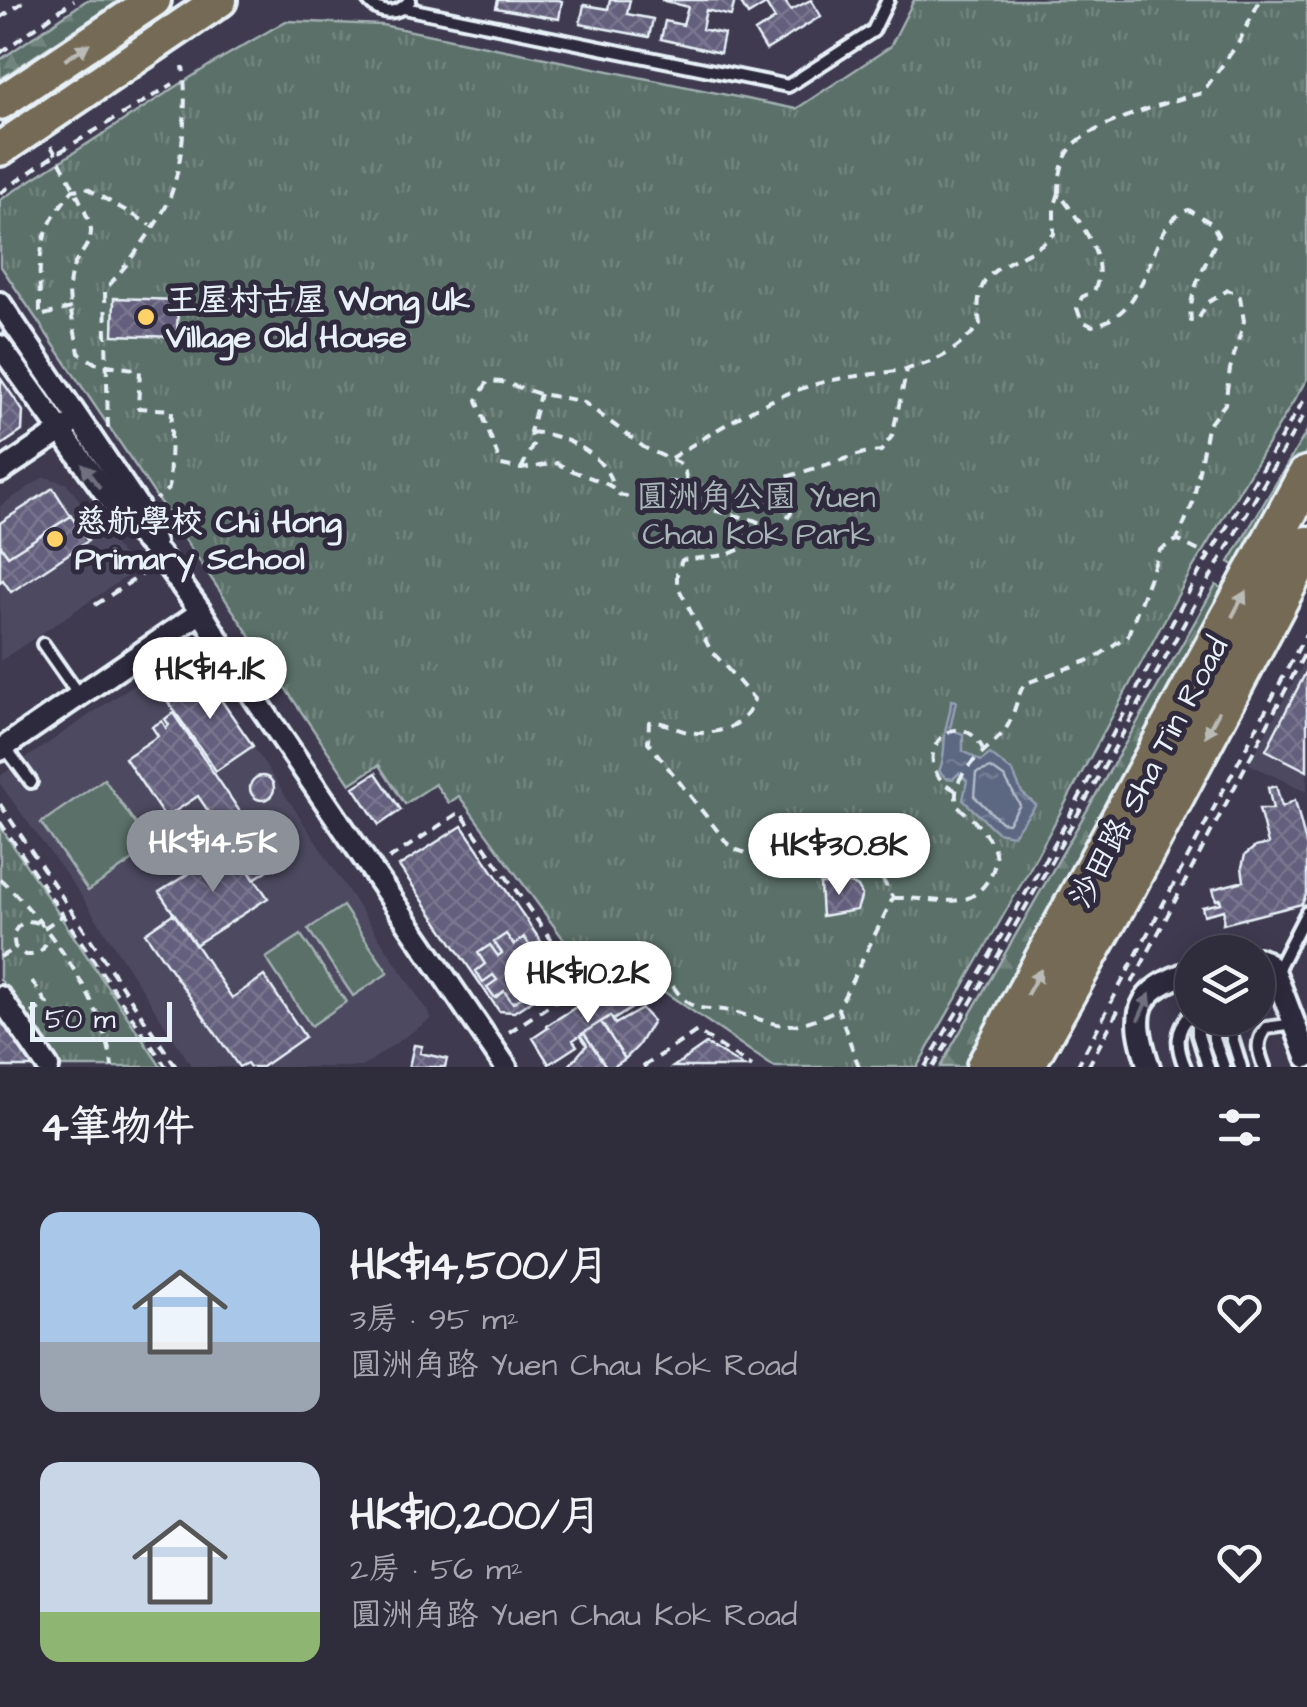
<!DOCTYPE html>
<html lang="zh-TW">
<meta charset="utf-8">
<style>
:root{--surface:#2f2c3c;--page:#373443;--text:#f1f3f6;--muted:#a7a7af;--line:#4a4856;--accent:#8c9099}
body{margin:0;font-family:"Architects Daughter","LXGW WenKai TC",sans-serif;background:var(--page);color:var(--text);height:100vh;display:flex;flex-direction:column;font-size:38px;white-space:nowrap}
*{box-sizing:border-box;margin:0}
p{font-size:32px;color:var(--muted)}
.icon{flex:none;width:55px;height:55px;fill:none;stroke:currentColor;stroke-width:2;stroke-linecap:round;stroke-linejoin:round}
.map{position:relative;height:1067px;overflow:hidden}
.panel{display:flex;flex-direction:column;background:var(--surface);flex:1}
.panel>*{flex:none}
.fabs{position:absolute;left:1175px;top:935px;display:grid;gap:20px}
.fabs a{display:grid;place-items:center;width:100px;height:100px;border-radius:50%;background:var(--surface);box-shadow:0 5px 25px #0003,0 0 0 2px var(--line);font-size:50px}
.scale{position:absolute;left:30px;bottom:25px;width:142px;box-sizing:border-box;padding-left:10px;border:5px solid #e8f1f8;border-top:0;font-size:28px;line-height:35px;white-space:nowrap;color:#e8f1f8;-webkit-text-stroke:8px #2f2a3d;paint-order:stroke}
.price{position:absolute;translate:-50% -85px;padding:0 22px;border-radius:35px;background:#fff;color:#222;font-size:32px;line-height:65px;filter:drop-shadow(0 2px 5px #0008)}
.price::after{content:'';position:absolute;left:50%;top:60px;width:30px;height:22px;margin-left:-15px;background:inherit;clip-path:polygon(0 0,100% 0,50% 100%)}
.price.selected{background:var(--accent);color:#fff}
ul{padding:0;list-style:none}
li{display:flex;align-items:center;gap:30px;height:250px;padding:0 40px}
li span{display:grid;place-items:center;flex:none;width:280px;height:200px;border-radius:20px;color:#555}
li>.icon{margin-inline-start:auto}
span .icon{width:120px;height:120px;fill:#fffc;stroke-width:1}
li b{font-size:42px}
h2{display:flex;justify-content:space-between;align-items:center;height:120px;padding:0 40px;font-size:42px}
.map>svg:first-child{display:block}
.built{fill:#4d4860}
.forest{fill:url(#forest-firs);stroke:#a1b0b0;stroke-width:2.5}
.park{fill:url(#park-tufts);stroke:#a1b0b0;stroke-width:2.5}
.pitch{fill:#5a6f68;stroke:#a1b0b0;stroke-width:2.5}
.water{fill:url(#water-ripples);stroke:#939eb1;stroke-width:2.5}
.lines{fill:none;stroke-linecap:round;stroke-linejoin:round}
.shore{stroke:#b0bac9;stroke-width:2.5}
.building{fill:url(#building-cross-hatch);stroke:#e8f1f8;stroke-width:2.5}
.lane-casing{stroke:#e8f1f8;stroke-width:18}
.street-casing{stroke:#e8f1f8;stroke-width:28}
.primary-casing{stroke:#e8f1f8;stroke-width:40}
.highway-casing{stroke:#e8f1f8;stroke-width:45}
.path{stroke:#e8f1f8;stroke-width:4;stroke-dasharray:10 8;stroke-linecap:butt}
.lane{stroke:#2f2a3d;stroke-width:10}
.street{stroke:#2f2a3d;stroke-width:20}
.primary{stroke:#756b55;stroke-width:32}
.highway{stroke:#756b55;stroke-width:38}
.oneway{fill:#babbb7}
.oneway2{fill:#70707e}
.poi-dot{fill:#ffd166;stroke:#2f2a3d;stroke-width:4}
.labels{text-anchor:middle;stroke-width:10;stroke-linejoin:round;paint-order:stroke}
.poi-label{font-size:32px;font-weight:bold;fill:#e8f1f8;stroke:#2f2a3d;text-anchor:start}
.park-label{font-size:32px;fill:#a8b6b7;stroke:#2f2a3d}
.street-label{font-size:32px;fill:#e8f1f8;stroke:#2f2a3d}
</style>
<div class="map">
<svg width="1307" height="1067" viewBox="0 0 1307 1067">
<defs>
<pattern id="forest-firs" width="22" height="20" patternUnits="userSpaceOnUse" patternTransform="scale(2.5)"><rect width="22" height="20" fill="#5a6f68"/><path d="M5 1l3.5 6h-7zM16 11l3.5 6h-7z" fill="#72847e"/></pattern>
<pattern id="park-tufts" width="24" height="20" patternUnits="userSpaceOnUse" patternTransform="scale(2.5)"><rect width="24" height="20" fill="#5a6f68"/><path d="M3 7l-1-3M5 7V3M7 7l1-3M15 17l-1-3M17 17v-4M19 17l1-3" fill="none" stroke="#72847e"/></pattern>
<pattern id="water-ripples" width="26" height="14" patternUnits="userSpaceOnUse" patternTransform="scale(2.5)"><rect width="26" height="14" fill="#5b6782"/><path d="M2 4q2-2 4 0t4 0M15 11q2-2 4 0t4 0" fill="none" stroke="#737d94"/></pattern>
<pattern id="building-cross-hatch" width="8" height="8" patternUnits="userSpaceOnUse" patternTransform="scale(2.5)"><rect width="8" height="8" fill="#645e7c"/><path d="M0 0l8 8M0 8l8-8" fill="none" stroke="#7a768f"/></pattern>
</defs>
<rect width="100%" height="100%" fill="#3f3a50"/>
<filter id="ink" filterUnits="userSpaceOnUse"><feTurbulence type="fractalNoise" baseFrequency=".01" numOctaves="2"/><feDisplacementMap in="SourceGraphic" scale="20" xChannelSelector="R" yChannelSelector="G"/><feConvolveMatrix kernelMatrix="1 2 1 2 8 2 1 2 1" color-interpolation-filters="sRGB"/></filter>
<g filter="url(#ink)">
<path class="built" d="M44,477L66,483L135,571L0,661V506Z
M176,656L199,664L432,1018L362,1067H192L83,898L0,784V776Z
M1307,657V792L1249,764Z"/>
<path class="forest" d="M87,0H120L0,79V60Z
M1307,431V450L1243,570L1229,562Z
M1216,585L1231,594L966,1067H940Z"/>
<path class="park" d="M914,0H1307V379L1192,569L1027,874L917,1067H774L618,960L606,947L581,963L459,796L449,803L435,784L405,804L379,765L350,784L0,265V200L210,65L286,21L382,25L796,109L890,47Z
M0,826L161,1067H60L0,979Z"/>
<path class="pitch" d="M104,779L152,847L88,891L41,823Z
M343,906L388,973L353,996L308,929Z
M301,935L346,1002L311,1026L266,958Z"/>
<path class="water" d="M951,700L956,701L950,729L963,734V751L981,761L990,754L1013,772L1022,793L1036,805L1013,835L997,832L963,800L967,781L959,773L953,779L946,778L939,771C946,757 943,742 946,727C948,717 951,711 951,700Z"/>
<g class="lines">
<path class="shore" d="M991,768L1005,778L1020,805L1008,823L1001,822L974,796L976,773Z"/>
</g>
<path class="building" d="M498,0H559L562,1L559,19L496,8Z
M610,0H630L627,14L653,19L649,37L580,24L584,5L608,9Z
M661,0H735L731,16L706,10L702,29L724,34L720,53L661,39L665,21L683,25L688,7Z
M739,0H784L791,10L811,0L821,16L766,50L755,32L775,19L766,4L748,15Z
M114,298L178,300L177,337L113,335Z
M1,379L23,411L22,431L0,446Z
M53,488L71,516L8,556L0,544V523Z
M71,516L88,541L11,592L3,580L0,582V544L8,556Z
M1307,670V771L1266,750Z
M203,674L253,746L216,771L166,699Z
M173,713L268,853L277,847L285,859L254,879L198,796L165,818L125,758L158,736L152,727L162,721L166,728L169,725L165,719Z
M376,773L401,810L379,825L354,787Z
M250 788a12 12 0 1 1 24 0a12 12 0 1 1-24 0Z
M1276,786L1282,807L1295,800L1307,848V893L1302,904L1223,924L1224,910L1204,915L1202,907L1221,903L1220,899L1216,900L1213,889L1244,881L1242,867L1245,855L1255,847L1268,844L1259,809H1273L1268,788Z
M462,826L566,978L514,1012L499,1011L399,866Z
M232,846L268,898L195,945L159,892Z
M850,883L858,887L862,895L857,910L822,916L820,884Z
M174,913L232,998L264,976L305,1037L262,1067H250L247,1063L239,1067L145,933Z
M506,934L514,945L524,937L532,949L521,956L525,961L536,954L543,965L533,972L541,984L529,992L521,980L516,983L525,995L513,1003L504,991L495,998L487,987L497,980L493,975L483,982L476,971L485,964L478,953L490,945L498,956L502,953L494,942Z
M614,983L619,991L628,985L640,1003L613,1020L610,1016L601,1022L625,1059L613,1067H602L605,1065L584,1033L573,1040L577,1046L549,1064L533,1038L548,1028L546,1026Z
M642,1009L653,1021L638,1046L625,1059L613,1067H568L587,1045L580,1035L610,1016L615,1024Z
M0,1013L37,1067H0Z
M706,1044L744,1067H673Z
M414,1045L422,1046L420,1053L447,1059L445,1067H409Z"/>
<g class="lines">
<g class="lane-casing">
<path id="lane" d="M368,0C380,16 399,15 410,0
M404,8L788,86L873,31L888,0
M43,644L78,694
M5,747L31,782
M1276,972L1307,912
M1258,989L1281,994
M1198,1018V1035L1208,1067
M1213,1018L1214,1039L1224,1067
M1226,1018L1241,1067
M1185,1067C1176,1046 1175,1030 1192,1013
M1264,1067C1258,1051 1255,1042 1266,1028L1295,1024"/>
</g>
<g class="street-casing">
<path id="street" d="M0,303L137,505L154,543
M0,346L124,519L159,554L201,612L254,697L506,1067
M0,472L68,426
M0,750L201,612
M1258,959L1266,962L1275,973L1307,1057
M0,997L48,1067
M1149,1067C1130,1011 1135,991 1192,971"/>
</g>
<g class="primary-casing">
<path id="primary" d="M0,103L154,0
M0,149L220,0"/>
</g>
<g class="highway-casing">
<path id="highway" d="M986,1067L1307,476
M1024,1067L1126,887L1307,546"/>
</g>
<path class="path" d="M0,18L26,0
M0,53L74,0
M51,146C59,159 92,220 91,231C91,247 74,258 71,274C65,298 75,328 79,353L95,363L140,370L138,408L172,410L169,488L156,500
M0,193L56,154L173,84
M1059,193C1059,178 1061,161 1071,148C1088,125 1173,100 1202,93L1239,42L1260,0
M71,308L40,316C40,258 34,236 73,190L86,188L151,225
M108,428L105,290C127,265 147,239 164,210C183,176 188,104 183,66
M530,432C562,434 604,452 613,486
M671,458C716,431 759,401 810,386C875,365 931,385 980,324C969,258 1019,269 1054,234V208L1059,193C1078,220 1111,258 1094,291L1082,297L1077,308L1081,320L1092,326C1159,311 1143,223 1189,210L1211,223L1218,235C1208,263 1187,291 1191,321L1198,320L1207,303L1228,290L1240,297L1244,321L1230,369L1225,404L1207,427L1193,503L1177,540
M521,469L534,443L530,432L540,394
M777,533L791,513L790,478
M95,605L146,572
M955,790C902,763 956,697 983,749
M0,804L176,1067
M0,822L166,1067
M389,859L460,812L582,983
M0,879C46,921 106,1004 112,1067
M894,898C916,897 943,904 965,899C982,895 1001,867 994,849C988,834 971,816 958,807C947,776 982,755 1000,736C1014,722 1015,701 1024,684L1095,658L1128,635L1160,550L1177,540L1209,556
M38,923C27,918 17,924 13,935L15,947L25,955C37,956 45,951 47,938
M44,928L63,915
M1202,952L1234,942H1248
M0,957L16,948
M32,981L47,1004L32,1013
M1132,983L1307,649
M509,1032L618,960L637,958L654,962C668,974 675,995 690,1004C702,1011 716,1008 729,1011C781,1023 782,1036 836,1010
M643,1067L697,1031L752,1067
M859,1067L838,1009L893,898L859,837L847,828L799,840L758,857L731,848L648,742L649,722C664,720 675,730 688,732C715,736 748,727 754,699L710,649L677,585V574L682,560L727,555L777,533C767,527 757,520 746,518C726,512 699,513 689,489C686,482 686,473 683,465L645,448L582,401L540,394L502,382L488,381L477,400L501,465L521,469L557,463C575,475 596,477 612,487C620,492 614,494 625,496C638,499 653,488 663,481L687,484L718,495L739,497L764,484L864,453L881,451L892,436L907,370
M925,1067L1056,841L1201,569L1307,395
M933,1067C1062,850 1178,627 1307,410
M1077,1067L1307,632
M1088,1067L1121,1005"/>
<use href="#lane" class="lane"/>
<use href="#street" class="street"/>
<use href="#primary" class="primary"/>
<use href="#highway" class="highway"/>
</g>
<defs><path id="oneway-solid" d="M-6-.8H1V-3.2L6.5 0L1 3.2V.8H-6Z" transform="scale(2.5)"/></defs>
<g class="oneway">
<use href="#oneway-solid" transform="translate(77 52) rotate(-34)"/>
<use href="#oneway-solid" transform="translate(1239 604) rotate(-62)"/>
<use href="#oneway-solid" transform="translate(1212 724) rotate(118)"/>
<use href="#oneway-solid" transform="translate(1034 982) rotate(-61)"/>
</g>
<g class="oneway2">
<use href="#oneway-solid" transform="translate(91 476) rotate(-127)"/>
<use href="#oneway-solid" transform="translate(1144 1007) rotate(-66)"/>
</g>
</g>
<g class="poi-dot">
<circle cx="146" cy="317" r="10"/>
<circle cx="55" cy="539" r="10"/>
</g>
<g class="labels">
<g class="poi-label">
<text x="166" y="310">王屋村古屋 Wong Uk<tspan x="166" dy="37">Village Old House</tspan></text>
<text x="75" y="532">慈航學校 Chi Hong<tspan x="75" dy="37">Primary School</tspan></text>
</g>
<g class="park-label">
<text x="756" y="507">圓洲角公園 Yuen<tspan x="756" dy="37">Chau Kok Park</tspan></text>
</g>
<g class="street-label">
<text transform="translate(1148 772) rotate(-62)" y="11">沙田路 Sha Tin Road</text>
</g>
</g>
</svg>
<div class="fabs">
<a><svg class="icon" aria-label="layers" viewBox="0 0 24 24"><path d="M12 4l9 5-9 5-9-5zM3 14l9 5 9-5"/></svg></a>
</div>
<div class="scale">50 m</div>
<b class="price" style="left:210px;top:722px">HK$14.1K</b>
<b class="price selected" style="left:213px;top:895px">HK$14.5K</b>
<b class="price" style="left:839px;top:898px">HK$30.8K</b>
<b class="price" style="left:588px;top:1026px">HK$10.2K</b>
</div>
<section class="panel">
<h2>4筆物件<svg class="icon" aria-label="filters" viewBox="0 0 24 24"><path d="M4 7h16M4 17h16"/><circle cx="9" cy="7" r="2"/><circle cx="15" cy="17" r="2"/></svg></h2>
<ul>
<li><span style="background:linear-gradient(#a9c7e8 65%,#9aa5b1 0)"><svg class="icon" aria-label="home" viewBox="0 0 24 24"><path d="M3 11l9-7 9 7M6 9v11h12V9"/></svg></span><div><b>HK$14,500/月</b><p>3房 · 95 m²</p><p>圓洲角路 Yuen Chau Kok Road</p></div><svg class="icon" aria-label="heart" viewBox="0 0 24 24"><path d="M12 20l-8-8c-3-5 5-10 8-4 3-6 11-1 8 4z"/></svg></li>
<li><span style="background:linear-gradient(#c9d6e8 75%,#8fb573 0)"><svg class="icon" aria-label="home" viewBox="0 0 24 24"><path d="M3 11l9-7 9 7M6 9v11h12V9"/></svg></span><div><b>HK$10,200/月</b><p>2房 · 56 m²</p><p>圓洲角路 Yuen Chau Kok Road</p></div><svg class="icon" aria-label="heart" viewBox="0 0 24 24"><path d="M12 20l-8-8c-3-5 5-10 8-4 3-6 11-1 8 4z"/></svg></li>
</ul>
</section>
